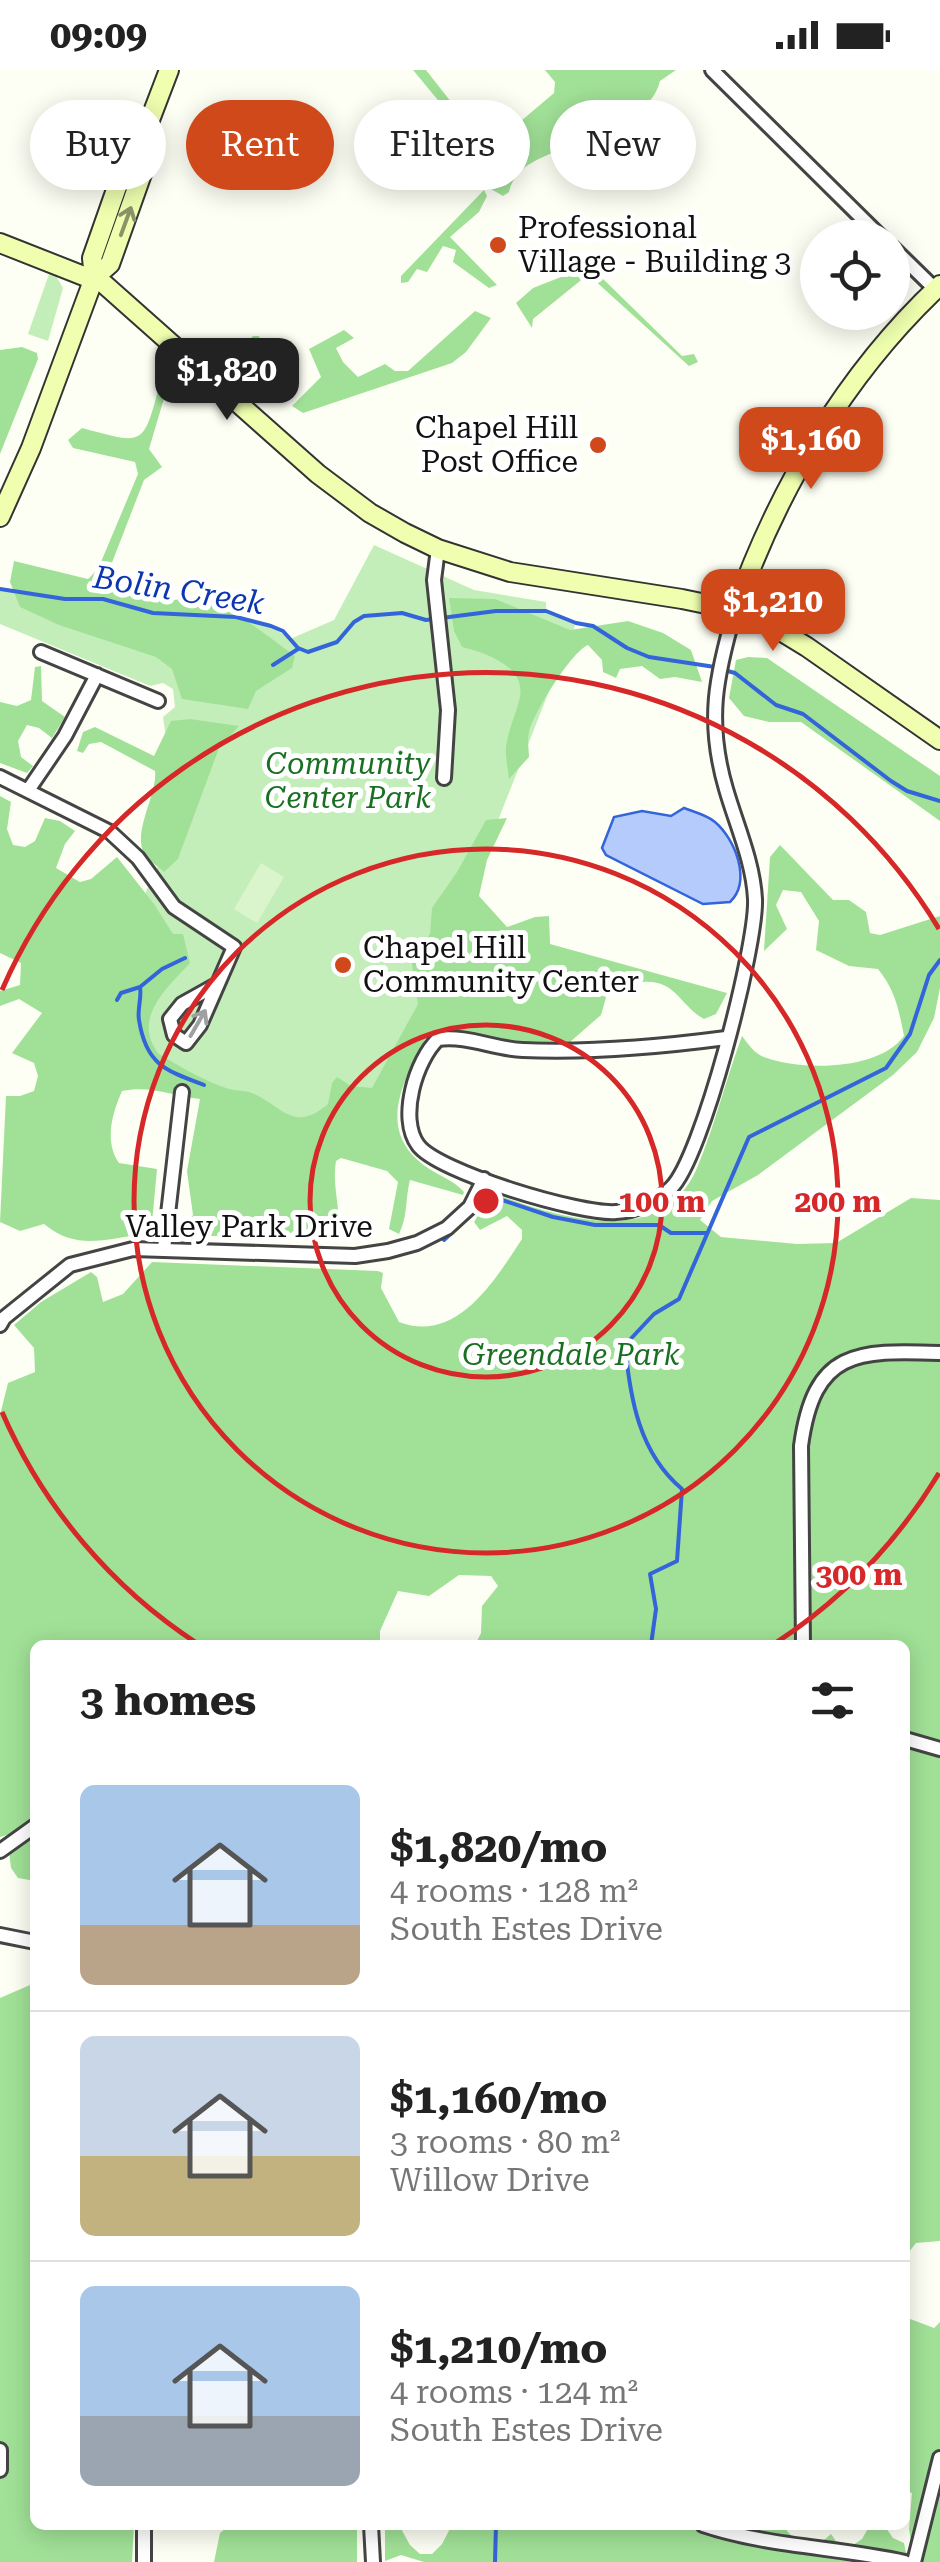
<!DOCTYPE html>
<meta charset="utf-8">
<style>
:root{--surface:#fff;--page:#f6f6f6;--text:#222;--muted:#767676;--line:#e0e0e0;--accent:#cf491a}
body{margin:0;font-family:"Roboto Serif",serif;background:var(--page);color:var(--text);height:100vh;display:flex;flex-direction:column;font-size:38px;white-space:nowrap}
*{box-sizing:border-box;margin:0}
p{font-size:32px;color:var(--muted)}
.icon{flex:none;width:55px;height:55px;fill:none;stroke:currentColor;stroke-width:2;stroke-linecap:round;stroke-linejoin:round}
.map{position:relative;flex:1;overflow:hidden}
.sheet{position:absolute;left:30px;top:1570px;width:880px;height:890px;display:flex;flex-direction:column;background:var(--surface);border-radius:15px;box-shadow:0 5px 25px #0003}
.sheet>*{flex:none}
.guide{position:absolute;left:30px;top:30px;width:880px;height:90px;display:flex;gap:20px}
.buttons{position:absolute;left:800px;top:150px;display:grid;gap:20px}
.buttons a{display:grid;place-items:center;width:110px;height:110px;border-radius:50%;background:var(--surface);box-shadow:0 5px 25px #0003;font-size:50px}
.price{position:absolute;translate:-50% -85px;padding:0 22px;border-radius:20px;background:var(--accent);color:#fff;font-size:32px;line-height:65px;filter:drop-shadow(0 2px 5px #0008)}
.price::after{content:'';position:absolute;left:50%;top:60px;width:30px;height:22px;margin-left:-15px;background:inherit;clip-path:polygon(0 0,100% 0,50% 100%)}
.price.selected{background:#222;color:#fff}
ul{padding:0;list-style:none}
li{display:flex;align-items:center;gap:30px;height:250px;padding:0 50px}
li+li{border-top:2px solid var(--line)}
li span{display:grid;place-items:center;flex:none;width:280px;height:200px;border-radius:15px;color:#555}
li>.icon{margin-inline-start:auto}
span .icon{width:120px;height:120px;fill:#fffc;stroke-width:1}
li b{font-size:42px}
h2{display:flex;justify-content:space-between;align-items:center;height:120px;padding:0 50px;font-size:42px}
.pill{padding:0 35px;border-radius:45px;background:var(--surface);box-shadow:0 5px 25px #0003;font-size:35px;line-height:90px}
.pill.selected{background:var(--accent);color:#fff}
.status{display:flex;justify-content:space-between;align-items:center;height:70px;padding:0 50px;background:var(--surface);direction:ltr}
.status svg{height:28px;fill:currentColor}
.map>svg:first-child{display:block}
.green{fill:#c4eeb9}
.forest{fill:#a1e197}
.pitch{fill:#daf5cc}
.water{fill:#b4cbfc;stroke:#3464da;stroke-width:2.5}
.lines{fill:none;stroke-linecap:round;stroke-linejoin:round}
.stream{stroke:#3464da;stroke-width:4}
.street-casing{stroke:#444;stroke-width:18}
.secondary-casing{stroke:#333;stroke-width:22}
.street{stroke:#fff;stroke-width:12}
.secondary{stroke:#efffaf;stroke-width:18}
.oneway{stroke:#8b9468}
.oneway2{stroke:#a0a0a0}
.ring{fill:none;stroke:#d62828;stroke-width:5}
.poi-dot{fill:#cf491a;stroke:#fff;stroke-width:4}
.labels{text-anchor:middle;stroke-width:10;stroke-linejoin:round;paint-order:stroke}
.poi-label{font-size:30px;fill:#111;stroke:#fff;text-anchor:start}
.park-label{font-size:30px;font-style:italic;fill:#197022;stroke:#fff}
.street-label{font-size:30px;fill:#111;stroke:#fff}
.water-label{font-size:32px;font-style:italic;fill:#0c36b0;stroke:#fff}
.centre{fill:#d62828;stroke:#fff;stroke-width:5}
.ring-label{font-size:30px;text-anchor:middle;font-weight:bold;fill:#d62828;stroke:#fff;stroke-width:10;stroke-linejoin:round;paint-order:stroke}
</style>
<div class="status"><b>09:09</b><svg viewBox="0 0 49 12"><path d="M0 12V9h3v3zM5 12V6h3v6zM10 12V3h3v9zM15 12V0h3v12zM26 1h20v11H26zM47 4h2v5h-2z"/></svg></div>
<div class="map">
<svg width="940" height="2492" viewBox="0 0 940 2492">
<rect width="100%" height="100%" fill="#fefff4"/>
<path class="green" d="M49,204L56,206L63,218L48,271L28,264Z
M374,475L474,520L546,532V541L576,553L369,1077L89,982L147,819L194,721L172,709L163,647L175,637L173,619L163,613L150,616L0,554V519L236,547L271,556L290,569L334,550Z"/>
<path class="forest" d="M413,0H426L488,79L554,23L555,12L545,0H676L660,11C652,40 632,42 608,52C594,58 581,69 567,76C544,88 516,93 509,122L503,126L491,119L490,93Z
M484,120L487,126L479,142L450,167L497,215L489,218L453,192L456,180L443,176L427,202L417,199L408,212L401,213V206Z
M594,194L598,204L682,286L694,284L698,292L689,296L592,208L585,207L533,249L532,258L516,233L533,218Z
M475,241L491,248L466,282L452,293L303,343L292,336L321,307L309,279L344,260L354,268L336,278L343,292L358,307L385,294L395,301H408Z
M253,266H259L263,278L278,294L261,311L238,293L242,278Z
M22,277L37,283L38,289L0,384V280Z
M160,313H172L180,323L165,325L149,379L162,397L144,410L108,503C129,548 183,520 215,534C244,546 270,568 295,586L292,598L256,621L248,639L182,629L172,599L156,587L59,555L20,537L10,512L14,491L88,509L98,499L138,404L135,392L73,378L68,370L82,358C145,375 143,377 160,313Z
M449,528L495,529L570,560L628,551L663,563L691,580L702,612L675,607L660,609L642,596L620,599L616,608L603,602L602,590L588,575C571,582 533,644 529,662C527,670 529,680 529,687L509,709C508,698 505,687 506,677C508,660 515,647 519,631C529,597 486,583 462,577L454,561Z
M748,587L767,588L940,706V751L801,652H769L744,646L729,628L736,590Z
M41,596L42,631L65,647L52,668L39,658L27,655L18,671L21,687L33,696L27,703L0,693V632L17,636L31,630L35,597Z
M190,649L239,656L219,678L178,789L164,802C159,797 149,791 145,785C131,764 158,723 155,701L101,672L89,674L83,683L77,681L83,662L95,657L154,686L171,651Z
M0,726L11,732L7,759L13,775L25,777L35,771L45,748L60,751L75,761L65,774L56,798L80,812L91,809L117,787L154,834L173,864H183L190,893C167,918 131,949 159,984C181,997 204,1011 229,1019C236,1021 245,1020 252,1023C281,1035 293,1064 328,1034L332,1013L337,1007L351,1016L372,1018L418,934L411,888L430,864L432,838L457,802L486,750L507,748L487,790L479,826L507,857L535,847L549,846L550,874L727,923L716,944L704,949C691,942 684,931 674,922C655,904 625,913 607,924L601,945L570,972L492,970L446,960L426,967C404,1011 375,1059 425,1096C439,1106 452,1109 464,1122L463,1125L410,1110C405,1130 408,1146 399,1164L389,1159L398,1112L387,1101L341,1088L336,1091C332,1115 340,1136 339,1160L321,1167L242,1158C223,1171 202,1166 181,1159L193,1145L187,1101L200,1029C173,1026 150,1015 122,1021C112,1044 104,1071 119,1093L157,1099L152,1153L144,1164C105,1169 77,1181 44,1154L20,1161L0,1152L6,1026H20L34,1021L38,1006L34,993L12,983L42,943L19,929L0,936V921L20,915L21,893L0,883Z
M780,775L833,830H849L866,842L870,863L880,865L940,846V918L934,948L917,982L893,1005L758,1105L712,1131L700,1150L721,1167L797,1174L836,1173L911,1128L940,1130V2171L916,2173L905,2187V1575H475L481,1563L482,1536L498,1516L491,1506L459,1505L429,1526L398,1521L380,1561V1575H35V1811L18,1808L11,1798L7,1765L0,1767V1345L8,1313L35,1302L34,1278L14,1255L41,1232L91,1202L97,1207L103,1232L123,1224L152,1192L378,1201L383,1203L381,1218L399,1252C457,1274 495,1210 522,1169V1160L507,1146L480,1160L474,1152L492,1123C556,1147 661,1182 697,1098C715,1055 726,1009 742,966C748,974 755,984 764,987C802,1001 878,1001 904,966C899,940 895,920 878,899L849,896L816,880L819,851L801,822L783,820L776,835L787,859L764,881L770,787Z
M35,1909V2455H134L132,2492H0V1928L30,1915Z
M905,2247L934,2258L940,2252V2492H424L401,2485L385,2491V2455H399L410,2475L420,2484H432L442,2474L452,2455H687L726,2469L733,2455H789L787,2461L796,2470L819,2474L831,2464L836,2471L853,2475L862,2469L870,2455H884L893,2468L904,2473L906,2483L912,2478L909,2459L912,2423L905,2421Z
M230,2455H357V2492H214L220,2463Z"/>
<path class="pitch" d="M261,793L284,807L257,853L234,839Z"/>
<path class="water" d="M684,738C694,742 707,745 715,752C735,769 752,811 730,832L703,834L606,785L602,778L614,747L642,741L671,746Z"/>
<g class="lines">
<path class="stream" d="M0,519L65,529H103L153,543L236,547L271,556L283,561L298,578L308,582L337,572L354,552L364,546L402,543L426,550L496,541H546L576,553L593,556L627,578L649,587L715,597
M273,595L298,579
M724,600L735,603L776,635L803,644L891,711L907,721L940,731
M185,888L162,899L140,917C142,928 137,939 139,950C146,994 164,1000 204,1015
M117,930L121,923L140,917
M444,1170L487,1130L496,1128L553,1147L595,1155H659L671,1163H706
M651,1575L656,1539L650,1504L677,1491L682,1419C639,1383 630,1328 625,1275L654,1244L679,1229L749,1067L886,998L910,964L929,905L940,890
M495,2492L496,2455"/>
<g class="street-casing">
<path id="street" d="M712,0L882,168
M892,177L935,219
M438,479L434,510L448,640L444,708
M41,582L158,631
M0,707L110,762L138,788L174,837L234,877L200,955L186,973L174,965L170,949L182,934L216,915
M29,719L65,666L97,605
M726,968C658,977 592,983 523,980C494,979 468,965 438,969C416,990 398,1048 418,1075C437,1102 582,1145 616,1142C636,1141 657,1132 671,1118C702,1089 757,875 755,829C753,791 736,754 726,719C706,651 716,606 735,540
M164,1179L182,1022
M0,1255L4,1248L70,1195L133,1179L355,1186L388,1181L417,1173L447,1158L470,1137L484,1109
M803,1575L801,1376C814,1280 856,1280 940,1283
M905,1669L940,1679
M0,1781L35,1756
M0,1865L35,1872
M0,2380V2400
M144,2455V2492
M371,2455L373,2492
M703,2455C769,2477 838,2477 905,2492
M914,2492L940,2388"/>
</g>
<g class="secondary-casing">
<path id="secondary" d="M0,173L104,214L318,404L370,443L405,463L438,479L510,502L682,529L735,540L771,555L807,577L940,670
M94,208L92,188L125,94L135,89L169,0
M0,447L31,378L94,208L110,194L143,101L135,89
M735,540C778,419 845,304 940,215"/>
</g>
<use href="#street" class="street"/>
<use href="#secondary" class="secondary"/>
</g>
<defs><path id="oneway-shaft" d="M-6 0H5M1.5-3L5.5 0L1.5 3" fill="none" stroke-width="1.6" stroke-linecap="round" stroke-linejoin="round" transform="scale(2.5)"/></defs>
<use class="oneway" href="#oneway-shaft" transform="translate(126 151) rotate(-70)"/>
<use class="oneway2" href="#oneway-shaft" transform="translate(198 953) rotate(-60)"/>
<g class="ring">
<circle cx="486" cy="1131" r="176"/>
<circle cx="486" cy="1131" r="352"/>
<path d="M939 1403A528 528 0 0 1 774 1574M198 1574A528 528 0 0 1 2 1342M2 920A528 528 0 0 1 939 859"/>
</g>
<g class="poi-dot">
<circle cx="498" cy="175" r="10"/>
<circle cx="598" cy="375" r="10"/>
<circle cx="343" cy="895" r="10"/>
</g>
<g class="labels">
<g class="poi-label">
<text x="518" y="168">Professional<tspan x="518" dy="34">Village - Building 3</tspan></text>
<text x="578" y="368" text-anchor="end">Chapel Hill<tspan x="578" dy="34">Post Office</tspan></text>
<text x="363" y="888">Chapel Hill<tspan x="363" dy="34">Community Center</tspan></text>
</g>
<g class="park-label">
<text x="348" y="704">Community<tspan x="348" dy="34">Center Park</tspan></text>
<text x="571" y="1295">Greendale Park</text>
</g>
<g class="street-label">
<text x="249" y="1167">Valley Park Drive</text>
</g>
<g class="water-label">
<text transform="translate(179 520) rotate(9)" y="11">Bolin Creek</text>
</g>
</g>
<circle cx="486" cy="1131" r="15" class="centre"/>
<g class="ring-label">
<text x="662" y="1142">100 m</text>
<text x="838" y="1142">200 m</text>
<text x="859" y="1515">300 m</text>
</g>
</svg>
<div class="buttons">
<a><svg class="icon" aria-label="locate" viewBox="0 0 24 24"><circle cx="12" cy="12" r="6"/><path d="M12 2v4M12 18v4M2 12h4M18 12h4"/></svg></a>
</div>
<b class="price selected" style="left:227px;top:353px">$1,820</b>
<b class="price" style="left:811px;top:422px">$1,160</b>
<b class="price" style="left:773px;top:584px">$1,210</b>
<div class="guide">
<a class="pill">Buy</a>
<a class="pill selected">Rent</a>
<a class="pill">Filters</a>
<a class="pill">New</a>
</div>
<section class="sheet">
<h2>3 homes<svg class="icon" aria-label="filters" viewBox="0 0 24 24"><path d="M4 7h16M4 17h16"/><circle cx="9" cy="7" r="2"/><circle cx="15" cy="17" r="2"/></svg></h2>
<ul>
<li><span style="background:linear-gradient(#a9c7e8 70%,#b9a48a 0)"><svg class="icon" aria-label="home" viewBox="0 0 24 24"><path d="M3 11l9-7 9 7M6 9v11h12V9"/></svg></span><div><b>$1,820/mo</b><p>4 rooms · 128 m²</p><p>South Estes Drive</p></div></li>
<li><span style="background:linear-gradient(#c9d6e8 60%,#c2b280 0)"><svg class="icon" aria-label="home" viewBox="0 0 24 24"><path d="M3 11l9-7 9 7M6 9v11h12V9"/></svg></span><div><b>$1,160/mo</b><p>3 rooms · 80 m²</p><p>Willow Drive</p></div></li>
<li><span style="background:linear-gradient(#a9c7e8 65%,#9aa5b1 0)"><svg class="icon" aria-label="home" viewBox="0 0 24 24"><path d="M3 11l9-7 9 7M6 9v11h12V9"/></svg></span><div><b>$1,210/mo</b><p>4 rooms · 124 m²</p><p>South Estes Drive</p></div></li>
</ul>
</section>
</div>
